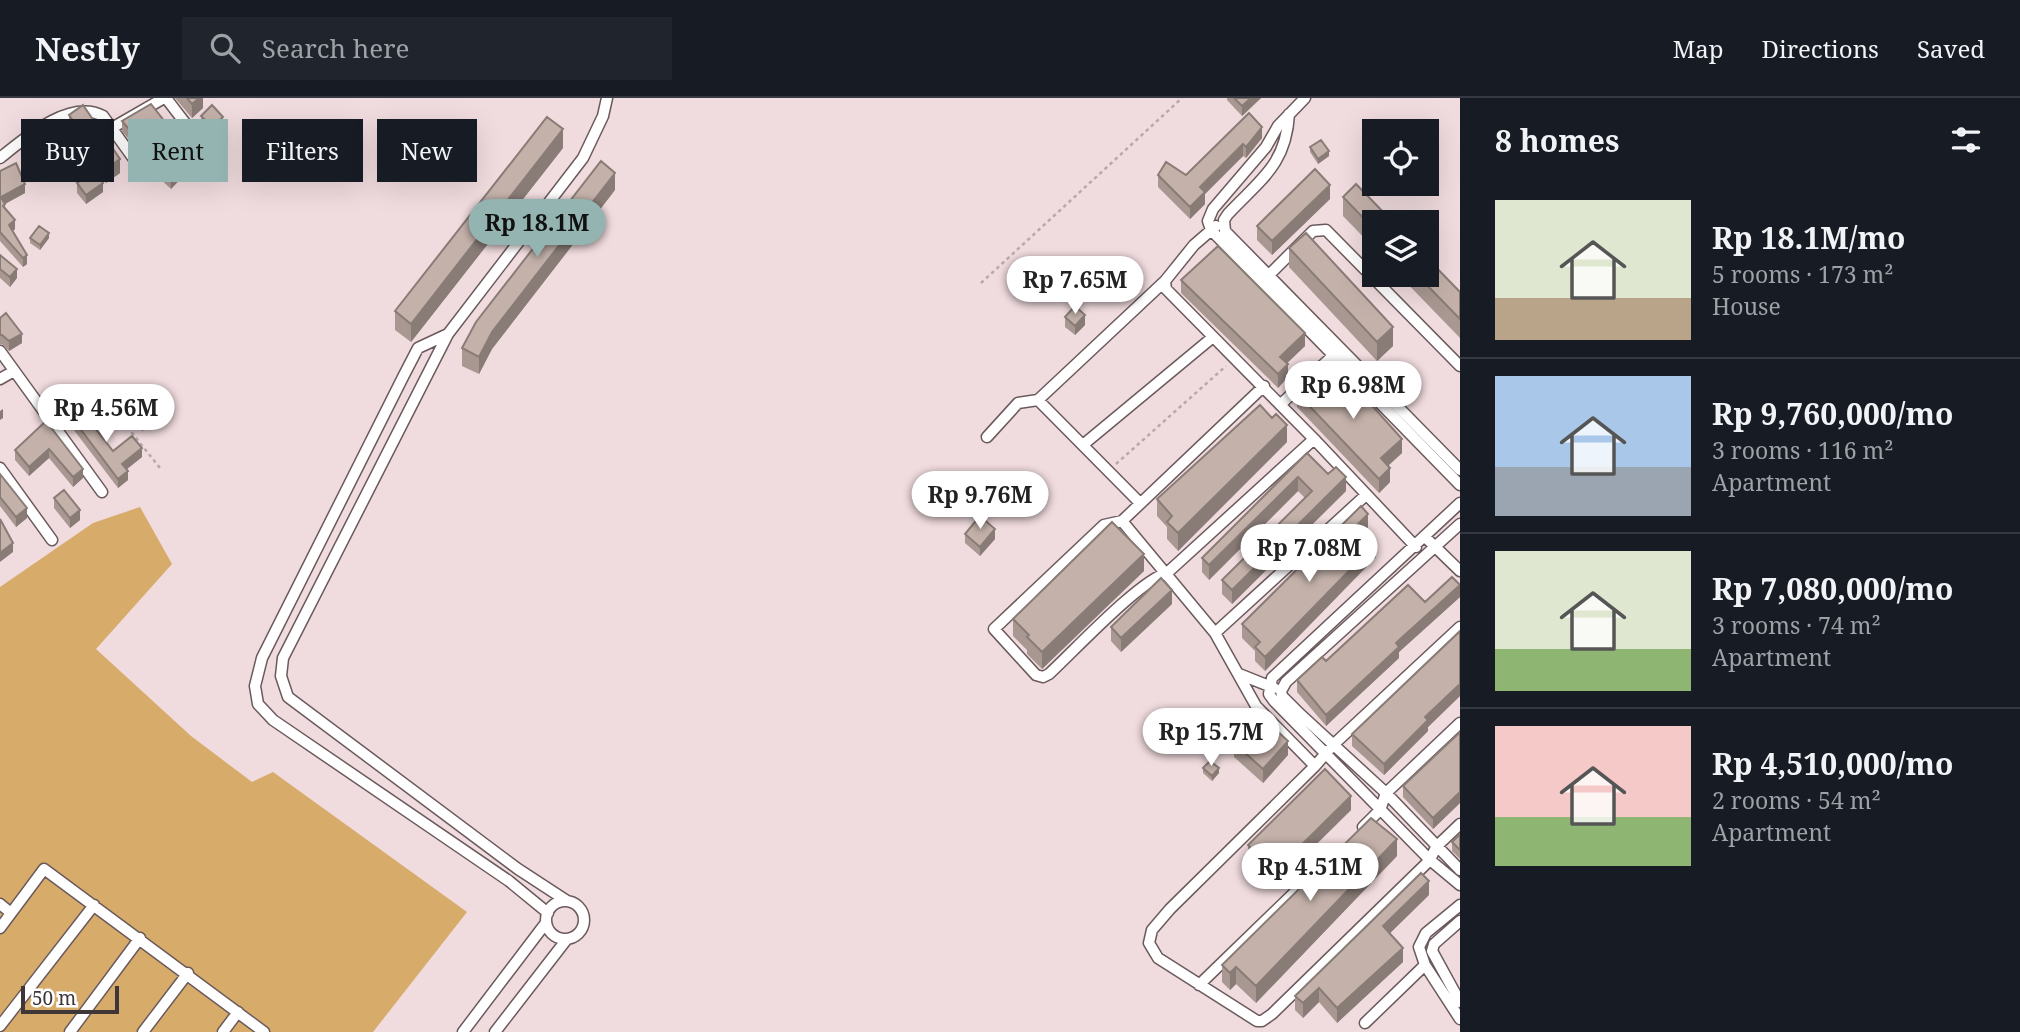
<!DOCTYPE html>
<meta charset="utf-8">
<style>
:root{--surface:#171b24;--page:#20242c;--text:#f1f3f6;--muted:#9ea1a6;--line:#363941;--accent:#93b4b0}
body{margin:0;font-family:"Noto Serif",serif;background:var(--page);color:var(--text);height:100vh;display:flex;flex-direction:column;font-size:26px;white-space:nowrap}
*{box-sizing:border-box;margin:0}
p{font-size:23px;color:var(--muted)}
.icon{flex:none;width:38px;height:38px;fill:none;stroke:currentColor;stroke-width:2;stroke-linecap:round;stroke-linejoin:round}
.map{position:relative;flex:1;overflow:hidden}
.panel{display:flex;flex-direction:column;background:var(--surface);width:560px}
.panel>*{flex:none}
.top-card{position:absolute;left:21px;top:21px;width:665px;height:63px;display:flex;gap:14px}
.tools{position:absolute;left:1362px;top:21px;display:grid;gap:14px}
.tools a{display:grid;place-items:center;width:77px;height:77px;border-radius:0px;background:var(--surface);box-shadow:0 7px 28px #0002;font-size:35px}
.scale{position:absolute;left:21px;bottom:18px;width:98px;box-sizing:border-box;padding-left:7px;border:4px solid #3e3637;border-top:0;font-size:19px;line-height:24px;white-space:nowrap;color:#3e3637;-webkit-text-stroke:5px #fff;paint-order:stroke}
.price{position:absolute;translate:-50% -60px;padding:0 16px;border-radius:24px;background:#fff;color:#222;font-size:23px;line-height:46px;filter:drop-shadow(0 2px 4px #0008)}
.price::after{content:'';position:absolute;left:50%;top:42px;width:21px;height:16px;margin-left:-10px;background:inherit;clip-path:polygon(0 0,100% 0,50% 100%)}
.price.active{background:var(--accent);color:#111}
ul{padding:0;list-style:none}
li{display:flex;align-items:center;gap:21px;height:175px;padding:0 35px}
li+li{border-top:2px solid var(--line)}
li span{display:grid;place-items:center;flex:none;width:196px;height:140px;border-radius:0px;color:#555}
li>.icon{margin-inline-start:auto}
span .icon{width:84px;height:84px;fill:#fffc;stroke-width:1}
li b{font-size:30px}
h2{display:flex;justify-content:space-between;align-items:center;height:84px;padding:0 35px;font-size:30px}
.tag{padding:0 24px;border-radius:0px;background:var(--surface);box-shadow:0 7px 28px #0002;font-size:24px;line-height:63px}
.tag.active{background:var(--accent);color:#111}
header{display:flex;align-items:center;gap:42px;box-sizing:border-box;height:98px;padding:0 35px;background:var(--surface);border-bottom:2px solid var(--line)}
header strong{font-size:33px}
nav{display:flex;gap:38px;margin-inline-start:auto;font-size:24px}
.search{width:490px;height:63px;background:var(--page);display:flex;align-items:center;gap:18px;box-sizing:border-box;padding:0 24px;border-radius:0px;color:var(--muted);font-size:26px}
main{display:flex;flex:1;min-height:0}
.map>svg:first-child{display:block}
.green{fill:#d7ab6a}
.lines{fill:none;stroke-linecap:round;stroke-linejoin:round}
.minor-casing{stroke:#6b5a5c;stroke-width:13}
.path{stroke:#b9a8aa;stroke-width:2.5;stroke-dasharray:3.5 3.5;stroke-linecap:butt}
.minor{stroke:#fff;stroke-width:10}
.wall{fill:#a99892}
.shaded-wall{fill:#897c77}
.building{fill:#c4b1aa;stroke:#897c77;stroke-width:2}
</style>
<header>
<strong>Nestly</strong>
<div class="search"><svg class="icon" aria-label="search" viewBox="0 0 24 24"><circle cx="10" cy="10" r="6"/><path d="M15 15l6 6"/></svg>Search here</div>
<nav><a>Map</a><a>Directions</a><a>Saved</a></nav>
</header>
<main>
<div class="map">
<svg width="1460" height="934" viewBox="0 0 1460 934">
<rect width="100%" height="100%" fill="#f0dbde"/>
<path class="green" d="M140,409L172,466L96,551L191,638L252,684L273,674L467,814L373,934H0V489L93,425Z"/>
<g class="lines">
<g class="minor-casing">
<path id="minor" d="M166,0L192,34L210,51
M1305,0L1278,28L1266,49L1213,111L1208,123L1211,132L1460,387
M1289,16C1286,67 1261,81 1228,116L1224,122L1225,133L1460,372
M112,30L164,0
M0,60C25,40 70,0 103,18L136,64L156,65L168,57
M1216,128L1194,147L1165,183L1166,191L1314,341
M1268,178L1313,133L1326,132L1460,268
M448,236L418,250L403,279L262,560L255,588L258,606L273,622L509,783L548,815
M0,253L102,394
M0,281L14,273
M1281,306L1337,254
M987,339L1018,305L1038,302
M1084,346L1213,239
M0,370L52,442
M1140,405L1038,302L1165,183
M1460,405L1272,580L1269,596L1274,603L1430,762L1460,787
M1122,423L1264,288
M1460,426L1286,584L1281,593L1282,598L1300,616L1386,695L1460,772
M1425,439L1460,473
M1416,449L1314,341L1167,475C1140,482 1074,553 1049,576L1043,579L1036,577L994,531L1104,427L1122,423L1215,535L1256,608L1315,668L1333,647L1460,529
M1215,535L1366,397
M1239,576L1274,590
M1315,668L1170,811L1152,832L1149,845L1158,860L1257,923H1262L1272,916L1430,762L1436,749L1460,726
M1363,729L1380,712L1386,695L1460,625
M567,803L518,771L288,599L281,578L283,560L448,236L583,60L603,18L607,0
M546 822a19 19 0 1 1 38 0a19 19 0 1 1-38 0Z
M0,806L11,815
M1460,807L1426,835L1419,849L1425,867L1460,921
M1460,823L1434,846L1432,853L1460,904
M0,830L44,771L264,934
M1199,887L1327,763
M1365,925L1425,867
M0,928L94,807
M70,934L140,840
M143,934L188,875
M223,934L238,914
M463,934L545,826
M495,934L567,841"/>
</g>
<path class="path" d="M981,185L1182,0
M50,304L93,299L105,301L160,370
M1116,366L1226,268"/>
<use href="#minor" class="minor"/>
</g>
<path class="wall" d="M175,0H203V10L192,20Z
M1227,0H1261L1242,18L1227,2Z
M1249,15L1262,40L1246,60L1243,58L1205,96V106L1190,121L1158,89V77H1186Z
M69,17L120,75L106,85L69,31Z
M201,18L223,33L212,42L201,32Z
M122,23L169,38L143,58L122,33Z
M38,31L66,60L52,67L38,40Z
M1310,49L1329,58L1318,66L1310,54Z
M563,50L411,244L395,232V213Z
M203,57L171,91L157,78V64Z
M0,73L25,95L5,106V110L15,131L13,133L27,166L23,169L0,143Z
M77,85L103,94L86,106L77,95Z
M615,92L492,251L479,276L462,268V250Z
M1343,99L1374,124V150L1343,118Z
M1330,101L1272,157L1257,142V128Z
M30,140H49L40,152L30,145Z
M1289,150L1393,248L1377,263L1289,169Z
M0,157L17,180L10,189L0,180Z
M1399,177H1426L1460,194V240Z
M1181,182L1305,248L1287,265L1288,279L1278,290L1181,195Z
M1065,219L1085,227L1075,237L1065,229Z
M0,220L22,245L9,253L2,246H0Z
M1319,294L1402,355L1388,368L1390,384L1379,395L1297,309V295Z
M128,304L153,325L142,333L128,313Z
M67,313L113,353L142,359L127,371L128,382L118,390L67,323Z
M46,323L83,380L73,389L49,360L29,378L15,362V352Z
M1287,344L1178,453L1167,441V429L1157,418V401Z
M1307,355L1346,393L1232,506L1222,496V482L1305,400L1298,393L1209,482L1202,474V460Z
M0,376L27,420L16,429L0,408Z
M54,400L80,422L70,430L54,410Z
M1368,430L1364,434L1376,459L1265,573L1255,563V553L1242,540V526Z
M965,436L995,441L980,458L965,445Z
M1144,473L1042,571L1027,556V552L1013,538V521Z
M1460,499L1399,554V560L1326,628L1297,594V582L1326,563L1425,504Z
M1172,506L1121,554L1111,543V529Z
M1460,533V598L1428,629V633L1384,677L1352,648V636Z
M1460,634V705L1433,731L1403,699V688Z
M1234,645L1288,657L1263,685L1234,659Z
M1203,670L1219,675L1212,683L1203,675Z
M1351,712L1274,788L1248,761V747Z
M1460,736V761L1452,753V744Z
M1397,758L1256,905L1236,886L1230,892L1222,884V867Z
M1429,797L1390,835L1403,864L1337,925L1319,904L1303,920L1295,912V898Z"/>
<path class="shaded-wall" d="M199,0H203V10L192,20V6Z
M1251,0H1261L1242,18V8Z
M223,19V33L212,42V28Z
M169,29V38L143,58V48Z
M1262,29V40L1246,60V49Z
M563,31V50L411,244V226Z
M203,43V57L171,91V77Z
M1243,46V58L1205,96V106L1190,121V109L1200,89Z
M66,50V60L52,67V58Z
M1329,53V58L1318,66V61Z
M120,61V75L106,85V71Z
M615,75V92L492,251L479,276V259L492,234Z
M103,85V94L86,106V97Z
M25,86V95L1,108V99Z
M1330,87V101L1272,157V143Z
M15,122V131L9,136V127Z
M49,135V140L40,152V147Z
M27,157V166L23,169V160Z
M17,171V180L10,189V179Z
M1085,217V227L1075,237V228Z
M1393,229V248L1377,263V244Z
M1305,235V248L1280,272V259Z
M22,236V245L9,253V243Z
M1288,266V279L1278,290V276Z
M3,311V320L0,322V313Z
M153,315V325L142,333V323Z
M1287,327V344L1178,453V435Z
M1402,341V355L1381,374V360Z
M142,350V359L122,375V366Z
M49,351V360L29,378V369Z
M1390,370V384L1379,395V381Z
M83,371V380L73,389V379Z
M128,373V382L118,390V381Z
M1298,379V393L1209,482V467Z
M1346,379V393L1232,506V492Z
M27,410V420L16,429V419Z
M80,412V422L70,430V420Z
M1368,416V430L1357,441V427Z
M995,431V441L980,458V449Z
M13,445V454L0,464V455Z
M1376,445V459L1265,573V559Z
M1144,456V473L1042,571V554Z
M1460,487V499L1399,554V560L1326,628V617L1396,545Z
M1172,492V506L1121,554V540Z
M1460,586V598L1428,629V633L1384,677V666L1425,619Z
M1288,643V657L1263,685V671Z
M1219,670V675L1212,683V678Z
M1460,694V705L1433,731V720Z
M1351,698V712L1274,788V774Z
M1397,741V758L1256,905V888Z
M1429,783V797L1383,842V828Z
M1403,850V864L1337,925V910Z
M1236,869V886L1230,892V875Z
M1319,890V904L1303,920V905Z"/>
<path class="building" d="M187,0H199L192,6Z
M1234,0H1251L1242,8Z
M151,6L169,29L143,48L122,23Z
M83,7L120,61L106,71L69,17Z
M212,7L223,19L212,28L201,18Z
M1249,15L1262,29L1246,49L1243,46L1200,89L1205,94L1190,109L1158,77L1166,64L1186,77Z
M547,19L563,31L411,226L395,213Z
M52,25L66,50L52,58L38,31Z
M192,30L203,43L171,77L157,64Z
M1321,42L1329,53L1318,61L1310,49Z
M601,63L615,75L492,234L479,259L462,250L476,224Z
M16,65L25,86L1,99L5,106L3,108L15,122L9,127L27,157L23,160L0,134V73Z
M1315,71L1330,87L1272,143L1257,128Z
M94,73L103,85L86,97L77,85Z
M1356,86L1393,124H1374V131L1343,99Z
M39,128L49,135L40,147L30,140Z
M1306,135L1393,229L1377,244L1289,150Z
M1218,148L1305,235L1280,259L1288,266L1278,276L1181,182Z
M0,157L17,171L10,179L0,171Z
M1426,159L1460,194V221L1417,177H1426Z
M1075,208L1085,217L1075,228L1065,219Z
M6,215L22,236L9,243L2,237H0V220Z
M1341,273L1402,341L1381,360L1390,370L1379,381L1297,295L1309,283L1319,294Z
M139,295L153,315L142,323L128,304Z
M76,306L113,353L132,338L142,350L122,366L128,373L118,381L67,313Z
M1260,307L1272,320L1276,316L1287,327L1178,435L1167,424L1172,418L1157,401Z
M46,323L83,371L73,379L49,351L29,369L15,352Z
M1307,355L1328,376L1336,369L1346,379L1232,492L1222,482L1312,393L1298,379L1209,467L1202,460Z
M0,376L27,410L16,419L0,399Z
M64,392L80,412L70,420L54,400Z
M1361,408L1368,416L1357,427L1376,445L1265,559L1255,549L1260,544L1242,526Z
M980,418L995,431L980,449L965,436Z
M0,421L13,445L0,455Z
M1112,424L1144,456L1042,554L1027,539L1029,537L1013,521Z
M1452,479L1460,487L1396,545L1399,549L1326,617L1297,582L1322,559L1326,563L1408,487L1425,504Z
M1161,480L1172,492L1121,540L1111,529Z
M1460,533V586L1425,619L1428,622L1384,666L1352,636Z
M1260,617L1288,643L1263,671L1234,645Z
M1460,634V694L1433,720L1403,688Z
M1210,663L1219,670L1212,678L1203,670Z
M1325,671L1351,698L1274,774L1248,747Z
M1371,720L1397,741L1256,888L1236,869L1230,875L1222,867Z
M1460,736V752L1452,744Z
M1421,775L1429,783L1383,828L1403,850L1337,910L1319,890L1303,905L1295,898Z"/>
</svg>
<div class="tools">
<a><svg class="icon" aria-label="locate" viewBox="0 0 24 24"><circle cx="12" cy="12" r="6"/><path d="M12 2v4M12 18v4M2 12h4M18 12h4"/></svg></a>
<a><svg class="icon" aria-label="layers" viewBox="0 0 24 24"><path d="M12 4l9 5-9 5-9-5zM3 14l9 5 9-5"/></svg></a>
</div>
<div class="scale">50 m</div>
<b class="price active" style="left:537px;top:161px">Rp 18.1M</b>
<b class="price" style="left:1075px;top:218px">Rp 7.65M</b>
<b class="price" style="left:1353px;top:323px">Rp 6.98M</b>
<b class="price" style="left:106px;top:346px">Rp 4.56M</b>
<b class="price" style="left:980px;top:433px">Rp 9.76M</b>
<b class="price" style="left:1309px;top:486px">Rp 7.08M</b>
<b class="price" style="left:1211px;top:670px">Rp 15.7M</b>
<b class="price" style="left:1310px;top:805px">Rp 4.51M</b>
<div class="top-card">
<a class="tag">Buy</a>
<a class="tag active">Rent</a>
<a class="tag">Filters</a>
<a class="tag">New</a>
</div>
</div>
<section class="panel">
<h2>8 homes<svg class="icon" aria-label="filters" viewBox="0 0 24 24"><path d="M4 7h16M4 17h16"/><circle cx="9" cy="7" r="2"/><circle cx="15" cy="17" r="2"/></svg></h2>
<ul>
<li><span style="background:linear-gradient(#dfe7d0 70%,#b9a48a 0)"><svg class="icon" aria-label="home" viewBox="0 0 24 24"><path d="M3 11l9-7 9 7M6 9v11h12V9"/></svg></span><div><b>Rp 18.1M/mo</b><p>5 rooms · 173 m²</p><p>House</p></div></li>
<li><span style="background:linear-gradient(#a9c7e8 65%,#9aa5b1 0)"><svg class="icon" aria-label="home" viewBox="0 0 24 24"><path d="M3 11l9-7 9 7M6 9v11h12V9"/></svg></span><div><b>Rp 9,760,000/mo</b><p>3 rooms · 116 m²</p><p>Apartment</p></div></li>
<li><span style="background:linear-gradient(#dfe7d0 70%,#8fb573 0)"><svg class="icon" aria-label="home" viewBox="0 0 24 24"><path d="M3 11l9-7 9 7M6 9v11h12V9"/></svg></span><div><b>Rp 7,080,000/mo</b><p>3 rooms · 74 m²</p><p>Apartment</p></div></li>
<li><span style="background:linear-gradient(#f6c9c9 65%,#8fb573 0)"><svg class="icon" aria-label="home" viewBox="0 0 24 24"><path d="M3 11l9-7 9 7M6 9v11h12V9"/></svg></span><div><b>Rp 4,510,000/mo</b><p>2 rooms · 54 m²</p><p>Apartment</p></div></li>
</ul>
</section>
</main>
